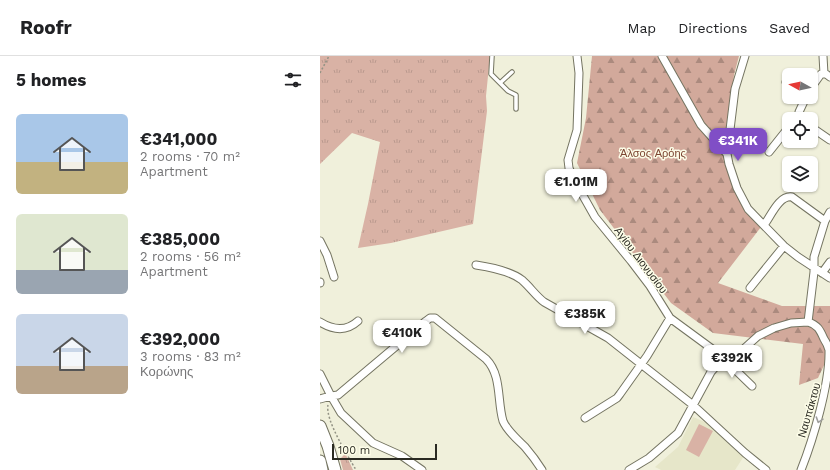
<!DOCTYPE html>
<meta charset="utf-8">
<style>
:root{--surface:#fff;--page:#f6f6f6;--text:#202124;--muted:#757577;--line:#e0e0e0;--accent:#804ec6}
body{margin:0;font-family:"Work Sans",sans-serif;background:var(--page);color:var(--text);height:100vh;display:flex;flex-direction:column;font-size:15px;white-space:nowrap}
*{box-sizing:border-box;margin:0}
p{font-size:13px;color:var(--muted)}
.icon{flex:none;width:22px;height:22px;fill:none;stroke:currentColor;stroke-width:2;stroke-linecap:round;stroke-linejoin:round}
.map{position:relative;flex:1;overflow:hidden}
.side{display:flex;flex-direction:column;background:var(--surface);width:320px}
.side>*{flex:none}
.needle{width:26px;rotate:278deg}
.tools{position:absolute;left:462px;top:12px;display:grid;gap:8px}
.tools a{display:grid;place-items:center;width:36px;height:36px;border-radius:6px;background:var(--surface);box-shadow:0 1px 3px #0004;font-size:20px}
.scale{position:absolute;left:12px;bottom:10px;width:105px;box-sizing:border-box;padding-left:4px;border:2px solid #2a2a22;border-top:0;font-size:11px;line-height:14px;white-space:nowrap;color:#2a2a22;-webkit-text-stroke:3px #fdfde8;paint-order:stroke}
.price{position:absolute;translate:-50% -34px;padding:0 9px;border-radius:8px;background:#fff;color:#222;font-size:13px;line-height:26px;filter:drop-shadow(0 1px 2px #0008)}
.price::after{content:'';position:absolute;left:50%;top:24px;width:12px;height:9px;margin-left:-6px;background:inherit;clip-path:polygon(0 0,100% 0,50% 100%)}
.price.selected{background:var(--accent);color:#fff}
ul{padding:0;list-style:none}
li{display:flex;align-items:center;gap:12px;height:100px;padding:0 16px}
li span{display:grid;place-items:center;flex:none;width:112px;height:80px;border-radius:6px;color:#555}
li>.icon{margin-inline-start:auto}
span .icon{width:48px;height:48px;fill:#fffc;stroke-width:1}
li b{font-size:17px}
h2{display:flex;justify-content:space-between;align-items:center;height:48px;padding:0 16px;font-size:17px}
header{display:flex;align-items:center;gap:24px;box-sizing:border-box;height:56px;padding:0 20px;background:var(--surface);border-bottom:1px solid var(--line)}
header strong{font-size:19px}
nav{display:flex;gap:22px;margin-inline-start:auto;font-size:14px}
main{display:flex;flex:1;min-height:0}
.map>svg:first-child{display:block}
.built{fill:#e6e6c9}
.grass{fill:url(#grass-tufts)}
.forest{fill:url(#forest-firs)}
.park{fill:#d9b2a5}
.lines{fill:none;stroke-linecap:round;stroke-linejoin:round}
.lane-casing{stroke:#747461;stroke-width:5.5}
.street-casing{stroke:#747461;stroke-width:9}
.primary-casing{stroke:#747461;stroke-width:13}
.path{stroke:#929284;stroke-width:1.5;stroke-dasharray:2 2;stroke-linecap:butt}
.lane{stroke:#fff;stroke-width:3.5}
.street{stroke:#fff;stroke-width:7}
.primary{stroke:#fff;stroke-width:11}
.oneway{stroke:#9f9f9c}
.labels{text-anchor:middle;stroke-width:3;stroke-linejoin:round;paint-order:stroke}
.park-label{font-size:11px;fill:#7c4531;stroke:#fdfde8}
.street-label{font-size:11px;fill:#2a2a22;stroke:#fdfde8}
</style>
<header>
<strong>Roofr</strong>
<nav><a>Map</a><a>Directions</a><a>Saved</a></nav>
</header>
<main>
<section class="side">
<h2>5 homes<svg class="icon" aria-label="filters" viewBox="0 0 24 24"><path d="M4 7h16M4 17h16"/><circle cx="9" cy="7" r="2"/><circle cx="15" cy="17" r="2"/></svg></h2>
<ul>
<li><span style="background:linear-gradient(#a9c7e8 60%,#c2b280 0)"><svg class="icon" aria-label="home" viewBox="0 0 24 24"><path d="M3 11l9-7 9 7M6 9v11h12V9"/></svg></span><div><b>€341,000</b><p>2 rooms · 70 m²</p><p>Apartment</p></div></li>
<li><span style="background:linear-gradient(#dfe7d0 70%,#9aa5b1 0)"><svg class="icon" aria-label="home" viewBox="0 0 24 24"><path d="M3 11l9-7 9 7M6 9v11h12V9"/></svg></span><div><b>€385,000</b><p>2 rooms · 56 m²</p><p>Apartment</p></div></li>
<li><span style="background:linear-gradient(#c9d6e8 65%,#b9a48a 0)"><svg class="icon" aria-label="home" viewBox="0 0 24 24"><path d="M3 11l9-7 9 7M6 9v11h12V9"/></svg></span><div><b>€392,000</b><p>3 rooms · 83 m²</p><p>Κορώνης</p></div></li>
</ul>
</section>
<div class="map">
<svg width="510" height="414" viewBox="0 0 510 414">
<defs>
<pattern id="grass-tufts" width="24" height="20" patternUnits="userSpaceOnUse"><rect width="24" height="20" fill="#d9b2a5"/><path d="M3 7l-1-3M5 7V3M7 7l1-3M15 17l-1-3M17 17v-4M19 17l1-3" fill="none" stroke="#ba998e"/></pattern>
<pattern id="forest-firs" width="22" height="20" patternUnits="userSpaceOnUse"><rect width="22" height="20" fill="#d2a99b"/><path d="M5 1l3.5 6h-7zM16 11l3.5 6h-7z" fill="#ab8a7e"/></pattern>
</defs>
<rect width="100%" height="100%" fill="#f0f0db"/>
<path class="built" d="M373,361L390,368L424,400L415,414H341L335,411L358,391Z"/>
<path class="grass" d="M0,0H170L166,40L167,55L153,168L71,187L38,192L48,148L60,86L32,77L0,108Z
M24,399H26L33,414H23L20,403Z"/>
<path class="forest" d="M272,0H419L414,19L405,108L420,145L425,155L441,171L398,227L462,250H510V306L506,305L498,322L479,329L483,288L393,277L351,247L280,154L257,107L266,62Z"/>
<path class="park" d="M379,368L393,375L379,401L366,394Z"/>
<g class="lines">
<g class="lane-casing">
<path id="lane" d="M172,0L171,18L188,35L196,39V53
M180,27L192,16"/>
</g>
<g class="street-casing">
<path id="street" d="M257,0L259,17L257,74L248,104L249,112L253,122L275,161L311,205L330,230L350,262L399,298L432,330
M342,0L381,69L407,98L409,108L417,132L428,153L464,190L478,201L510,222
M503,0L504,18
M466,26L469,28
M491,32L501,18H506L510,21
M479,63V56L486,41
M491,71L510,84
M449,96L469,71
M407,98L415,33L425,0
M444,169C451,160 459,139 472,141L505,165
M0,185L7,199L14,221
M156,209C169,211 192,216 202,224C210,231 216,240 224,246L288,282L373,349L425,397L446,414
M502,217L510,206
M0,226V227
M430,232L464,190
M0,266C13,274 26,276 38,265
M0,318L11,340L18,339L106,265L110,262H115L166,303C182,319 177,345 183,365C187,375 198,384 205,391C211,398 217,406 222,414
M0,343L11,340L21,357L53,387L82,400L102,414
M265,362L297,342L300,338L327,300L350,262
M309,414L329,402L358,377L391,316L399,307L418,298L438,280L454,272L471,267L488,266
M481,414C493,384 510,327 509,294C508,290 506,286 504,283C500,274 498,269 488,266L494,216V201L505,165L510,156"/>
</g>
<g class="primary-casing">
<path id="primary" d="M0,370L8,390L15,414
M0,405L2,414"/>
</g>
<path class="path" d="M0,17L9,0
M8,349C5,364 28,400 36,414"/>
<use href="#lane" class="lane"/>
<use href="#street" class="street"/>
<use href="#primary" class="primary"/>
</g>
<defs><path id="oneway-chevron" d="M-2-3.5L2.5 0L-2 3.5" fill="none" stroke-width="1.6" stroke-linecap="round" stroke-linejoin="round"/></defs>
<use class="oneway" href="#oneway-chevron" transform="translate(499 364) rotate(108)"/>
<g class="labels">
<g class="park-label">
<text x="333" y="101">Άλσος Αρόης</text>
</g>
<g class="street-label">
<text transform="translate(321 204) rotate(53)" y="4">Αγίου Διονυσίου</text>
<text transform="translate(489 354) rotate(-74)" y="4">Ναυπάκτου</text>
</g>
</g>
</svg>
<div class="tools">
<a><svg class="needle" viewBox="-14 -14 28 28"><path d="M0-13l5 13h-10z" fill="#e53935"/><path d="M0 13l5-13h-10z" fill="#757577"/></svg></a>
<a><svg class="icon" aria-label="locate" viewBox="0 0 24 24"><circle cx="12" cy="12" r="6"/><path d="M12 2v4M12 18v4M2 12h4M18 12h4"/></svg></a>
<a><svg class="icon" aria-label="layers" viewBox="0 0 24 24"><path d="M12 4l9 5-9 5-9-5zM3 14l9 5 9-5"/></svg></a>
</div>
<div class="scale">100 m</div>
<b class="price selected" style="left:418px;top:106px">€341K</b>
<b class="price" style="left:256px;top:147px">€1.01M</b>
<b class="price" style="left:265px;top:279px">€385K</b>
<b class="price" style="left:82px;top:298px">€410K</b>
<b class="price" style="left:412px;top:323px">€392K</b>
</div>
</main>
